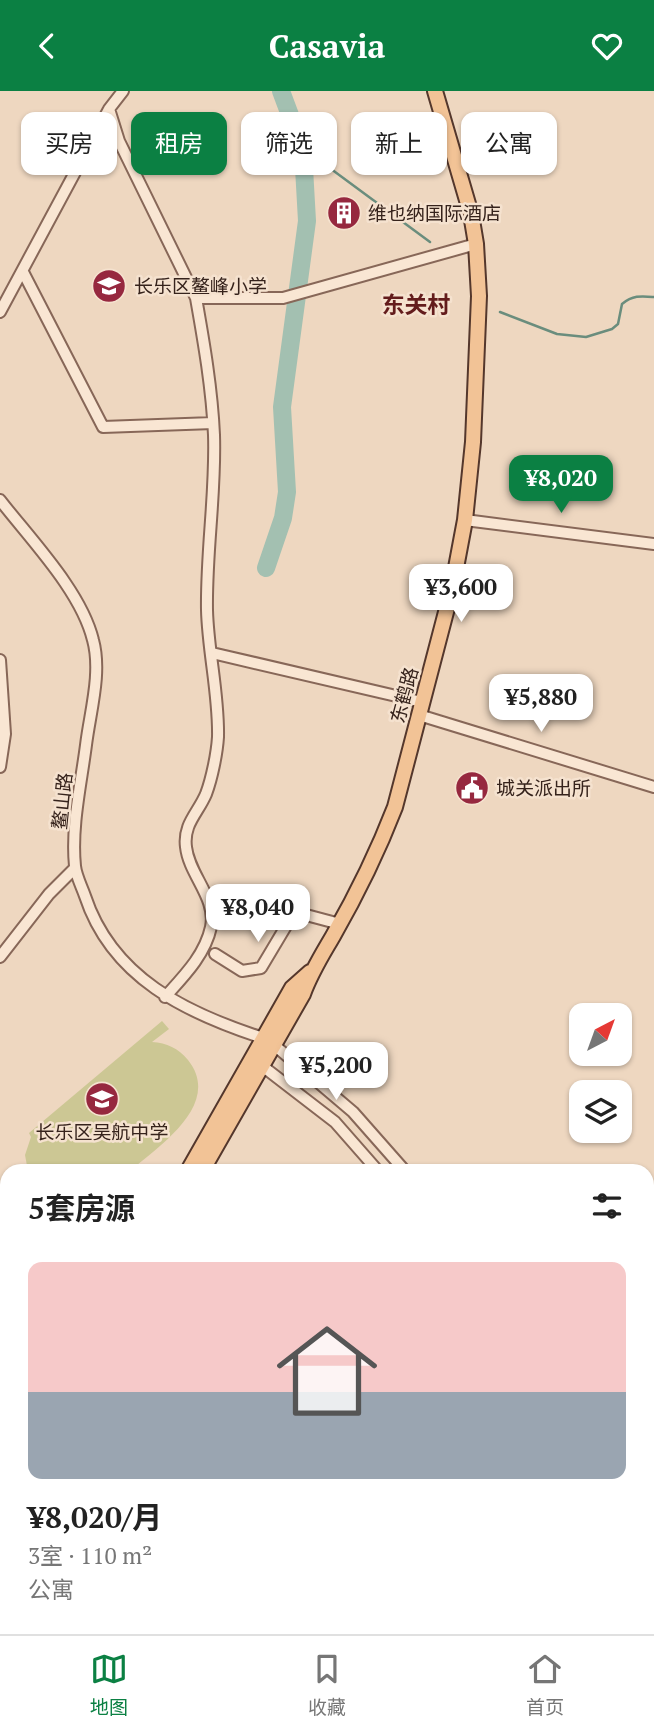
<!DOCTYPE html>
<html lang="zh">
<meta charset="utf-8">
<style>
:root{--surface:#fff;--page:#f6f6f6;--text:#222;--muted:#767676;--line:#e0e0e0;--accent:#0b8043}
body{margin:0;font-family:"PT Serif","Noto Sans SC",serif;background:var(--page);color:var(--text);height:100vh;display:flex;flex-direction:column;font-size:26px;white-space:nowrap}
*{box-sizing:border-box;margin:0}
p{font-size:23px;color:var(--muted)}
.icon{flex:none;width:38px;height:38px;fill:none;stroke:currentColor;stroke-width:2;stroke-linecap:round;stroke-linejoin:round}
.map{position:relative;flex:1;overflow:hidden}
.details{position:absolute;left:0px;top:1073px;width:654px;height:471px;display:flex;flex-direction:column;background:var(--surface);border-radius:21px 21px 0 0;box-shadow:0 2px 5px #0004}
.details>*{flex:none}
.guide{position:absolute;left:21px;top:21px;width:612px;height:63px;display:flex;gap:14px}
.needle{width:46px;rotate:41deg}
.buttons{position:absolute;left:569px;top:912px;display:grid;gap:14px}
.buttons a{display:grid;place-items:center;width:63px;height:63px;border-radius:14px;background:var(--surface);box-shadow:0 2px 5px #0004;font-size:35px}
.price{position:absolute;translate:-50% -60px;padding:0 16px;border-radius:14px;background:#fff;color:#222;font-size:23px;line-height:46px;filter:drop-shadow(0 2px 4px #0008)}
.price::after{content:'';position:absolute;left:50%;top:42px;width:21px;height:16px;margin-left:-10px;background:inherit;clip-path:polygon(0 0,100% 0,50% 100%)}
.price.selected{background:var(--accent);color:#fff}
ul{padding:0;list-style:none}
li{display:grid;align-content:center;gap:14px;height:371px;padding:0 28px}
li+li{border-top:2px solid var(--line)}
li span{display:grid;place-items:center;height:217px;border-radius:14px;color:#555}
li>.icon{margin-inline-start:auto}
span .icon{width:126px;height:126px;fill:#fffc;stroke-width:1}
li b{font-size:30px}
h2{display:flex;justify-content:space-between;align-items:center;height:84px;padding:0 28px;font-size:30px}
.chip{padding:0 24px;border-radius:14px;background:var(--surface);box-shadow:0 2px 5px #0004;font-size:24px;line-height:63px}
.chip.selected{background:var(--accent);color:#fff}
header{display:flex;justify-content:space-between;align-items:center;height:91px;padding:0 28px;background:var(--accent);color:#fff;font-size:32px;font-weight:800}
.tab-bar{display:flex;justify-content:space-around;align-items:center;height:98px;border-top:2px solid var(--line);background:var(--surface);font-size:19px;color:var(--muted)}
.tab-bar a{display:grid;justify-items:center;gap:4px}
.tab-bar .selected{color:var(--accent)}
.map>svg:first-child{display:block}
.green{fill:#ccc794}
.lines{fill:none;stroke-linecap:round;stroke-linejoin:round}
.stream{stroke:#6a8d7d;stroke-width:2.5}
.river{stroke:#a3c0b1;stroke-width:18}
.minor-casing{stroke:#876758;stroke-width:14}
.major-casing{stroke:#54372c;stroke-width:18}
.minor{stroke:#f9e6d3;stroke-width:10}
.major{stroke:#f2c396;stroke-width:14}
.labels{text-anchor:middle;stroke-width:5;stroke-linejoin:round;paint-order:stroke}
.poi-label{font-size:19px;fill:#36231c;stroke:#f5e2cf;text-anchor:start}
.street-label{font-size:19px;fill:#36231c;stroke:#f5e2cf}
.quarter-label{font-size:23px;font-weight:bold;fill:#631c1c;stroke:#f5e2cf}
</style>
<header><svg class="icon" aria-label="back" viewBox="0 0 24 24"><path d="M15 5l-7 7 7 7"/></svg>Casavia<svg class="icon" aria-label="heart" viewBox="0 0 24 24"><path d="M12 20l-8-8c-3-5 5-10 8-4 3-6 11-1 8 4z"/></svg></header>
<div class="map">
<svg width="654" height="1543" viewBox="0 0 654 1543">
<rect width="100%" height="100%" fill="#eed7c0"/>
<path class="green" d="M162,930L169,938L152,951C167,952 178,957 188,969C223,1013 159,1055 130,1080H28L25,1064L31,1046L29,1042Z
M654,1152V1265L648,1257V1160Z
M109,1537L575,1536L579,1543H99Z"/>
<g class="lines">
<path class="stream" d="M303,62L327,75L430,151
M500,221L557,243L586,246L612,238L618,233L622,213C633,204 641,205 654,206"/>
<path class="river" d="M266,477L283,427L287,401L282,316L307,130L303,59L281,0"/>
<g class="minor-casing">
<path id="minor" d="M109,18L119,50L196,207H283L476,153
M23,181L103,336L213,332
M0,221L109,18L123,0
M0,409C31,449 81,500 93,549C102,582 90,621 86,654C81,693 71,736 75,775C76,785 82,796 85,805C112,887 186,922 263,947
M465,429L654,453
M212,562L422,611
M0,569L5,643L0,676
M419,624L654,696
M261,812L340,833
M215,863L242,880L261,877L295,820
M0,866L49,803L75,777
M165,906C184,885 205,864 211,836C217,807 189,784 186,756C183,733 198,722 206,703C212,687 217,662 218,646C219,603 208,561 207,519C206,460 216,402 214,344C212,298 204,252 196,207
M273,953L353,1021L405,1080
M261,974L335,1031L378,1080
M0,1239L7,1241
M0,1385L7,1372
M12,1543L14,1536"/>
</g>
<g class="major-casing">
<path id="major" d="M188,1080L292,897L310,881
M202,1080L303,903C311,881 322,864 333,845C357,803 378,760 395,716L452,498L465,429L473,351L479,205L476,153L471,123L435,0
M593,1536L597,1543
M611,1536L614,1543"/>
</g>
<use href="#minor" class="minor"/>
<use href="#major" class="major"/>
</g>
<defs>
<g id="building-disc" transform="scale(1.75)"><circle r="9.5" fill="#96283f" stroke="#f5e2cf"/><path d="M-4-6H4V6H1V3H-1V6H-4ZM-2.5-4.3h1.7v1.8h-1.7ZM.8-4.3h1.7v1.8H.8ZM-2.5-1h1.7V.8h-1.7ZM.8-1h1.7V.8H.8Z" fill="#fff"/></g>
<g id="school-disc" transform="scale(1.75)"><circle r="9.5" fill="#96283f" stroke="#f5e2cf"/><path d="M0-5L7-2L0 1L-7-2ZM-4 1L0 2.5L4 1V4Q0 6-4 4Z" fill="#fff"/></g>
<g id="civic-disc" transform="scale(1.75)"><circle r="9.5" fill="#96283f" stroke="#f5e2cf"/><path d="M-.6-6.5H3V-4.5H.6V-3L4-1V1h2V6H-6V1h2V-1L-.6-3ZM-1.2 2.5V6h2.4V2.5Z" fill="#fff"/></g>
</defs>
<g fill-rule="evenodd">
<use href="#building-disc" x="344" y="122"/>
<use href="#school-disc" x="109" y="195"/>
<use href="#civic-disc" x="472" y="697"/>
<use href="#school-disc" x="102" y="1008"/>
</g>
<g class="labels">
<g class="poi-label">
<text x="368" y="129">维也纳国际酒店</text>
<text x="134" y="202">长乐区鳌峰小学</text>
<text x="496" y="704">城关派出所</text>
<text x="102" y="1048" text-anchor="middle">长乐区吴航中学</text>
</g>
<g class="street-label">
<text transform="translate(404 604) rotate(-75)" y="7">东鹤路</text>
<text transform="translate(62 710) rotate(-84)" y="7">鳌山路</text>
</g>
<g class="quarter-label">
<text x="416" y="222">东关村</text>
</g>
</g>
</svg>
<div class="buttons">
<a><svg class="needle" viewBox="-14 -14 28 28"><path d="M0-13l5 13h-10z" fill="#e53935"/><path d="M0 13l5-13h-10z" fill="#767676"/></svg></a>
<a><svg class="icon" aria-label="layers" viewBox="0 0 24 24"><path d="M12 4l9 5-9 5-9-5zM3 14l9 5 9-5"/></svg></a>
</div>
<b class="price selected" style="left:561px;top:424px">¥8,020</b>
<b class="price" style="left:461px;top:533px">¥3,600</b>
<b class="price" style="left:541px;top:643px">¥5,880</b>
<b class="price" style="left:258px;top:853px">¥8,040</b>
<b class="price" style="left:336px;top:1011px">¥5,200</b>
<div class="guide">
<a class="chip">买房</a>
<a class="chip selected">租房</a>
<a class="chip">筛选</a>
<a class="chip">新上</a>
<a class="chip">公寓</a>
</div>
<section class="details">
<h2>5套房源<svg class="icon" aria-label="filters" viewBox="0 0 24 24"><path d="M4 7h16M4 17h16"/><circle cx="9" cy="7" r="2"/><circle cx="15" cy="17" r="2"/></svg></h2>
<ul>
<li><span style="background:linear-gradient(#f6c9c9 60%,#9aa5b1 0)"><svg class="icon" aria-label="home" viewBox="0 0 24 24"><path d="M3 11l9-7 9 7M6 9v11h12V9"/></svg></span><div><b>¥8,020/月</b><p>3室 · 110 m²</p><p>公寓</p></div></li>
</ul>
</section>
</div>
<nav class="tab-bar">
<a class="selected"><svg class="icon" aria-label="map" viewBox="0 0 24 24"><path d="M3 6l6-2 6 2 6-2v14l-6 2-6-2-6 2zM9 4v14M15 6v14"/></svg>地图</a>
<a><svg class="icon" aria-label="saved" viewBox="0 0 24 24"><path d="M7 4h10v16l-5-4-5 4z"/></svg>收藏</a>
<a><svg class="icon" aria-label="home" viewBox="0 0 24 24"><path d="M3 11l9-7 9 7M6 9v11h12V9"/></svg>首页</a>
</nav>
